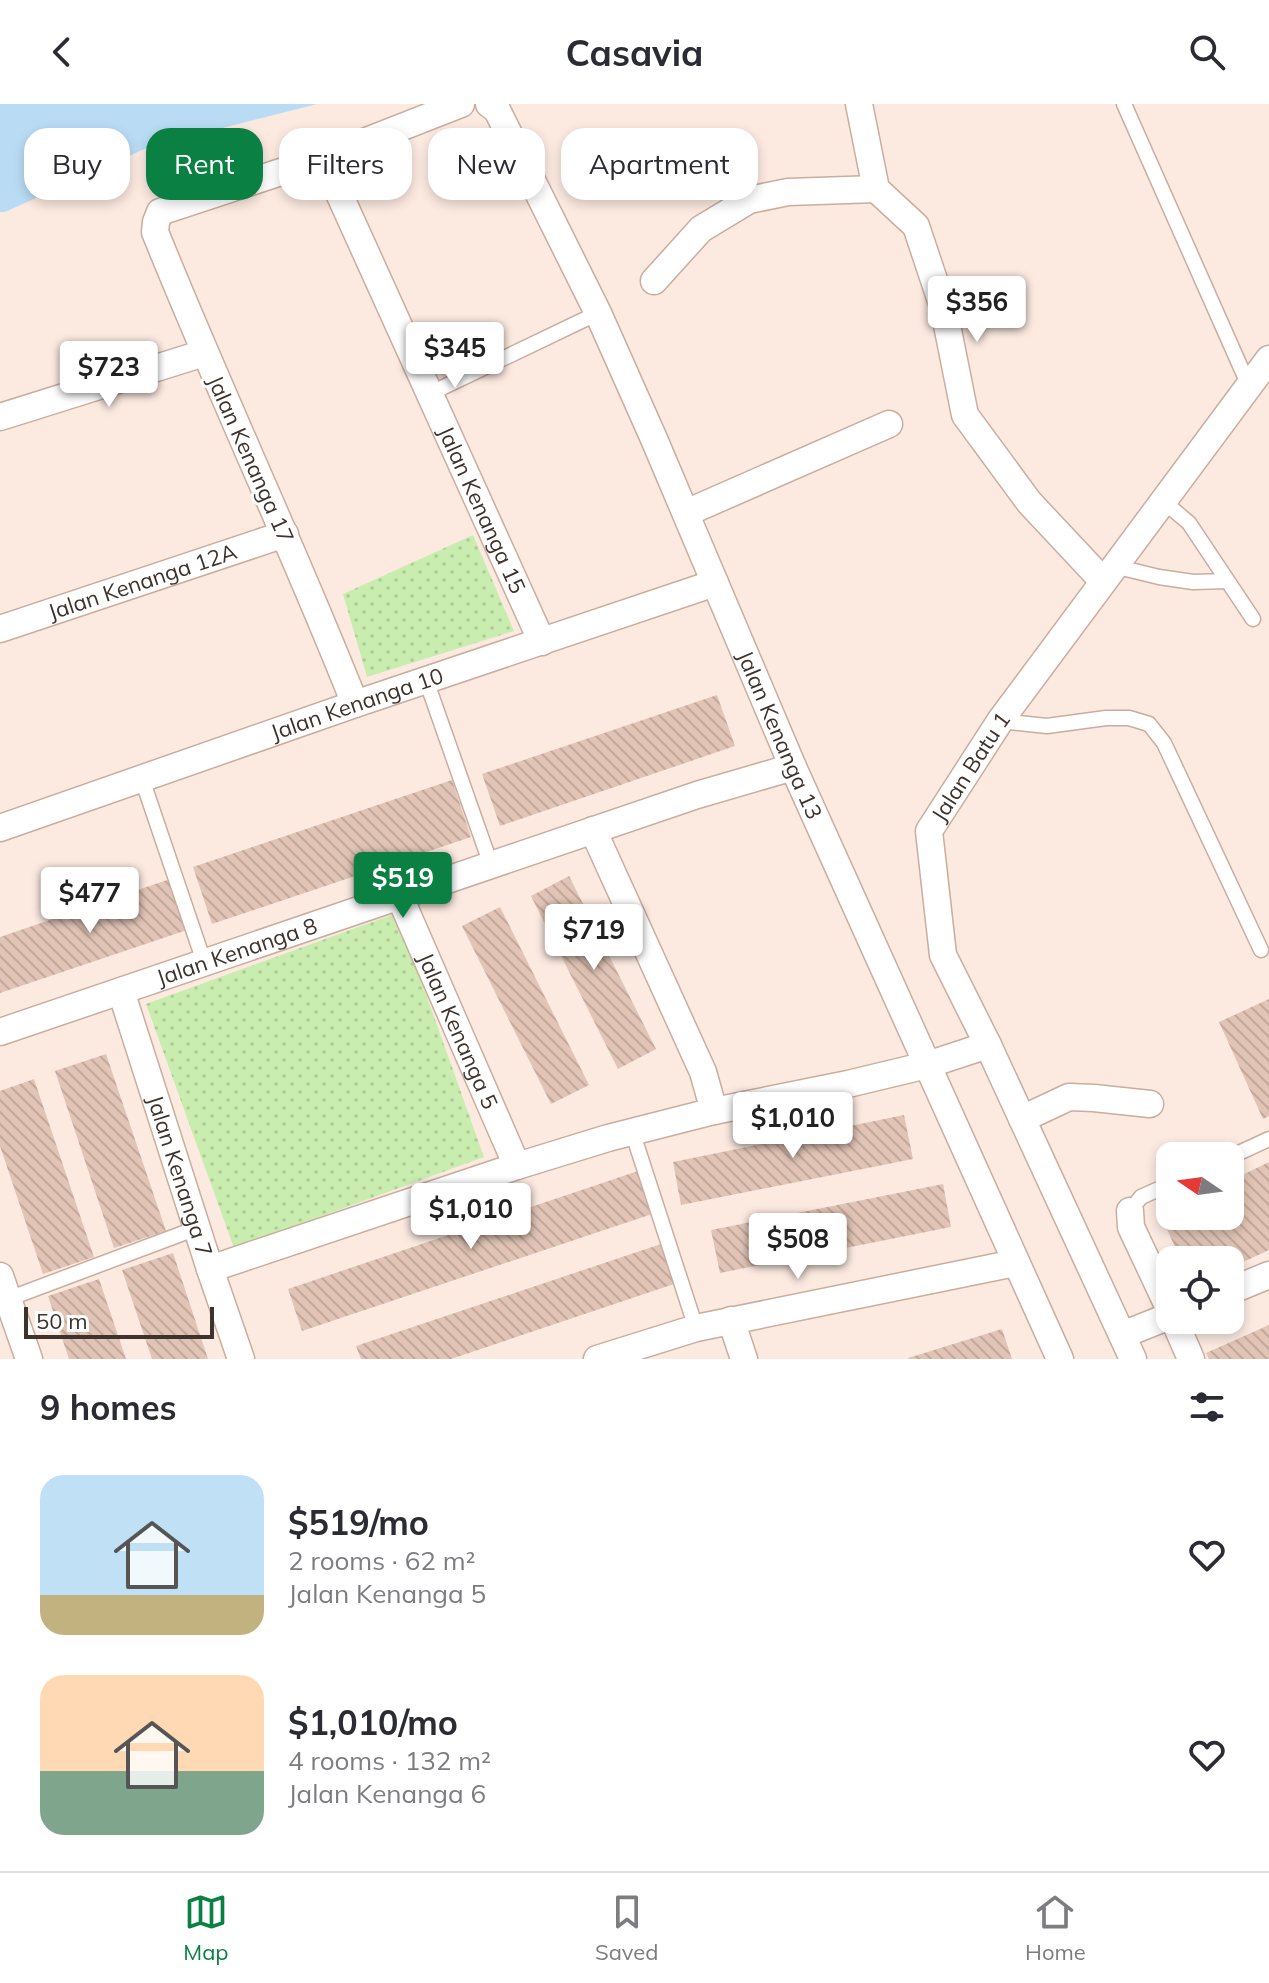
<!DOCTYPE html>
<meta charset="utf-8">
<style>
:root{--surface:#fff;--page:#f2f2f3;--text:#2b2b33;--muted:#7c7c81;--line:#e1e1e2;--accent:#0b8043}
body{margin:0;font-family:Mulish,sans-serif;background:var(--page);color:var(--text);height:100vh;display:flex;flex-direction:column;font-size:30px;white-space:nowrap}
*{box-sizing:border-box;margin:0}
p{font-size:26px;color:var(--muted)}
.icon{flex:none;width:44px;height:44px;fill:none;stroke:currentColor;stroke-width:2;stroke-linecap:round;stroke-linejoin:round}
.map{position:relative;height:1255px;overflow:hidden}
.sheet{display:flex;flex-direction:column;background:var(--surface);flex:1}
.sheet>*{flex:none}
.top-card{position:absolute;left:24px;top:24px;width:800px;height:72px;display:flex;gap:16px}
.needle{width:52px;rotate:283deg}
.controls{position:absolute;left:1156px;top:1038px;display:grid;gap:16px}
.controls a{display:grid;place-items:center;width:88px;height:88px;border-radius:16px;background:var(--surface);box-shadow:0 4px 12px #0003;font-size:40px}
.scale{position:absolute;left:24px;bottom:20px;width:190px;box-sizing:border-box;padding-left:8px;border:4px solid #3d322c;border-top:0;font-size:22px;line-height:28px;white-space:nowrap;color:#3d322c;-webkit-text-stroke:6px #fff;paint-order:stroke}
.price{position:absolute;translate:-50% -68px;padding:0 18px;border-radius:8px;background:#fff;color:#222;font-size:26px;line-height:52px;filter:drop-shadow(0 2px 4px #0008)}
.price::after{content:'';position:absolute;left:50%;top:48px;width:24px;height:18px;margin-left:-12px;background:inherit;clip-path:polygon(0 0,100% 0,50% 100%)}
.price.selected{background:var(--accent);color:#fff}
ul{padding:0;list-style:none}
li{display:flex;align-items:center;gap:24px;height:200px;padding:0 40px}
li span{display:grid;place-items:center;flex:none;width:224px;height:160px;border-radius:24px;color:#555}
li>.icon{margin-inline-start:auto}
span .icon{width:96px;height:96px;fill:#fffc;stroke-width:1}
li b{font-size:34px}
h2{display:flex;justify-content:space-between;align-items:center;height:96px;padding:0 40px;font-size:34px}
.tag{padding:0 28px;border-radius:24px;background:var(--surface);box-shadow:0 4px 12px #0003;font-size:28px;line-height:72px}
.tag.selected{background:var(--accent);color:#fff}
header{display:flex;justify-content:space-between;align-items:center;height:104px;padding:0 40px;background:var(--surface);font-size:36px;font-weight:700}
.menu{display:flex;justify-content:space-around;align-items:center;height:112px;border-top:2px solid var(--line);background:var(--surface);font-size:22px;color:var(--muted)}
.menu a{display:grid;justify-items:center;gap:4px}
.menu .selected{color:var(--accent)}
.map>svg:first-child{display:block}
.park{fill:url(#park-dots)}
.water{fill:#b9dcf4}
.building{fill:url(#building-back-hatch)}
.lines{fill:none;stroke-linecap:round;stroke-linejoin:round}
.service-casing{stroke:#c9ad9e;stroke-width:17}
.minor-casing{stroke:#c9ad9e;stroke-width:29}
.service{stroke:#fff;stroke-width:14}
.minor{stroke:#fff;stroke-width:26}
.labels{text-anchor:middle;stroke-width:6;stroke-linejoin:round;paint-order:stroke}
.street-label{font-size:22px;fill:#3d322c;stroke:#fff}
</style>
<header><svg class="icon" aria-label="back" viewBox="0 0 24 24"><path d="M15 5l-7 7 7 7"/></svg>Casavia<svg class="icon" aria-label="search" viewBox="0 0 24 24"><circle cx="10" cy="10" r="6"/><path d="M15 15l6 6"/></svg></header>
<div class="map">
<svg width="1269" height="1255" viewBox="0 0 1269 1255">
<defs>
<pattern id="park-dots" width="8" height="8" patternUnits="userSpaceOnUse" patternTransform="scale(2)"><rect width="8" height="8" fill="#c8edaf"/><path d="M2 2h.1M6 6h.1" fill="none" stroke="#adcc97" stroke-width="1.8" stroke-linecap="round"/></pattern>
<pattern id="building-back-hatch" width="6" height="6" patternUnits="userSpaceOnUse" patternTransform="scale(2)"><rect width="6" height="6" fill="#e1c4b5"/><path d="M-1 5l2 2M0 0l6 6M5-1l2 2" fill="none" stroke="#c2a99c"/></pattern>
</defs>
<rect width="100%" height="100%" fill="#fceae1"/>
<path class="park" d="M473,431L514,527L367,573L343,490Z
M397,809L484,1053L234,1144L146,900Z"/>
<path class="water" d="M0,0H317L151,42L5,108H0Z"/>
<path class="building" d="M717,591L735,642L500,722L482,670Z
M452,676L471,733L212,820L193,763Z
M569,772L656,945L618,965L531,792Z
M170,775L187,826L0,889V833Z
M500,803L589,981L551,1000L462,822Z
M1269,895V1012L1263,1015L1219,918Z
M106,950L166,1127L114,1144L55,967Z
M34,975L94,1153L43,1170L0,1042V987Z
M904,1011L913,1055L681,1101L673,1058Z
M1269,1058V1146L1230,1164V1156H1181L1160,1110L1170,1106V1112H1230V1077Z
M638,1067L652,1110L302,1227L288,1185Z
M943,1080L951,1123L720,1169L711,1126Z
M661,1140L674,1180L451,1255H361L356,1242Z
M173,1149L208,1255H152L122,1166Z
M99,1175L126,1255H69L48,1192Z
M1269,1221V1255H1209L1206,1249Z
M1002,1225L1012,1255H908V1254Z"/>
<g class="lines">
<g class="service-casing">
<path id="service" d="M1124,0L1249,282
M429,290L598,209
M1163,397L1189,419L1253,515
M1114,462L1159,473L1193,478L1227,477
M426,576L491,761
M1000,617L1047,622L1106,614H1129L1149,620L1164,639L1261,846
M142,675L204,858
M632,1027L696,1224
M1230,1053L1269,1035
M1130,1107L1141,1093L1170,1080
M8,1195L197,1124"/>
</g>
<g class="minor-casing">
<g id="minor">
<path id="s1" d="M489,0L497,6L598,209L654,335L793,663L1060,1255"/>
<path d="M859,0L876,85L916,122L944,206L965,311L1029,398L1103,477"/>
<path id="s2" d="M323,54L542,538"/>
<path d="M654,177L701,125L749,96L788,88L876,85"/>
<path d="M0,313L204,249"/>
<path d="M686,409L889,320"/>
<path id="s3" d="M0,525L285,430"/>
<path d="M355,600C292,441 219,287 155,128L156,118L160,108L323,54L461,0"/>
<path id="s4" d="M0,724L355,600L715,479"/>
<path d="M593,726L703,968L714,1007"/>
<path id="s5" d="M399,791L517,1062"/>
<path id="s6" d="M121,887L210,1165L241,1255"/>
<path id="s7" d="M0,928L697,691L793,663"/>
<path d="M1022,1015L1069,993L1094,994L1150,1000"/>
<path d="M1130,1107L1131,1123L1170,1206"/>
<path d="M210,1165L517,1062L608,1034L714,1007L848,980L927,961L988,941"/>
<path d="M0,1172L29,1255"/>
<path d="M1230,1187L1269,1171"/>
<path d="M731,1216L744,1255"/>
<path d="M1174,1216L1191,1255"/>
<path d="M1122,1231L1170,1212"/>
<path d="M597,1255L696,1224L1015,1159"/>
<path id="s8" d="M1133,1255L988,941L943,851L929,727L1000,617L1269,255"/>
</g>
</g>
<use href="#service" class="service"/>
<use href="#minor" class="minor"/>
</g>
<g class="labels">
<g class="street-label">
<text transform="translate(251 355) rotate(66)" y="8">Jalan Kenanga 17</text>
<text dy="8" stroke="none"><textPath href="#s2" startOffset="386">Jalan Kenanga 15</textPath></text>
<text dy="8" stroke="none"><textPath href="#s3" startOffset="150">Jalan Kenanga 12A</textPath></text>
<text dy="8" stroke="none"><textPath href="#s4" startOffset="378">Jalan Kenanga 10</textPath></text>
<text dy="8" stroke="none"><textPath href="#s1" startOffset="696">Jalan Kenanga 13</textPath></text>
<text dy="8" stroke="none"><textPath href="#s8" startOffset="648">Jalan Batu 1</textPath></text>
<text dy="8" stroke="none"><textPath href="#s7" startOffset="250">Jalan Kenanga 8</textPath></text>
<text dy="8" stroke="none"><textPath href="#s5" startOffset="148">Jalan Kenanga 5</textPath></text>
<text dy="8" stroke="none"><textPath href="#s6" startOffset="194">Jalan Kenanga 7</textPath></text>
</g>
</g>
</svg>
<div class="controls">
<a><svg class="needle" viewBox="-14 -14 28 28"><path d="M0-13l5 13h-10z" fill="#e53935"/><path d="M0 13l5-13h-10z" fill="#7c7c81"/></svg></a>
<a><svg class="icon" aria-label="locate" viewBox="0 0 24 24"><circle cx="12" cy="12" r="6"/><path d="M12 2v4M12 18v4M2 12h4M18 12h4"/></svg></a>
</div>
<div class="scale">50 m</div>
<b class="price" style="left:977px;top:240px">$356</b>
<b class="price" style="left:455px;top:286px">$345</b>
<b class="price" style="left:109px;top:305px">$723</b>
<b class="price selected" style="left:403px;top:816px">$519</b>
<b class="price" style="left:90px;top:831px">$477</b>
<b class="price" style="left:594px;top:868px">$719</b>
<b class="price" style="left:793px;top:1056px">$1,010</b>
<b class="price" style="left:471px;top:1147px">$1,010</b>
<b class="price" style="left:798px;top:1177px">$508</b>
<div class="top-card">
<a class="tag">Buy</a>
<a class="tag selected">Rent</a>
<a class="tag">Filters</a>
<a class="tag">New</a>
<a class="tag">Apartment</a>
</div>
</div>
<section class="sheet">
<h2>9 homes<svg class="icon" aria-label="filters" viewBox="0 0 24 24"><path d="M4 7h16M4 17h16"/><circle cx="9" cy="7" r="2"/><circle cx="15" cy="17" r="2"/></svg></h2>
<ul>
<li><span style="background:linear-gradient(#bfe0f5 75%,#c2b280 0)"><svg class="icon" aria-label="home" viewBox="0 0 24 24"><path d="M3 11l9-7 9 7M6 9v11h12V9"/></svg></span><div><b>$519/mo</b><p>2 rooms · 62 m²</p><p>Jalan Kenanga 5</p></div><svg class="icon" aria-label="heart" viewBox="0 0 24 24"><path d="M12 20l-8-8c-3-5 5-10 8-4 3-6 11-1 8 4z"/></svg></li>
<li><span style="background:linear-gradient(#ffd9b3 60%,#7fa58c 0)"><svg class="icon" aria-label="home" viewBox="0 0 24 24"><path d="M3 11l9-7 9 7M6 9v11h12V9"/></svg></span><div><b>$1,010/mo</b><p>4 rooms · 132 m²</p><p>Jalan Kenanga 6</p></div><svg class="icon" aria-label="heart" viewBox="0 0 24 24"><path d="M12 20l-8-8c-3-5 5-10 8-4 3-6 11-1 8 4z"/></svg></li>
</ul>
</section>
<nav class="menu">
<a class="selected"><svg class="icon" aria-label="map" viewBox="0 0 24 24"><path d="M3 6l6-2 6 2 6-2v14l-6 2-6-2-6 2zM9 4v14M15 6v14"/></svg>Map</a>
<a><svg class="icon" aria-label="saved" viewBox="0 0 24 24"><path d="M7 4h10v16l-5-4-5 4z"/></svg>Saved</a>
<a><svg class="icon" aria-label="home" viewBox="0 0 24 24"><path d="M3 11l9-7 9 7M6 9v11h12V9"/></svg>Home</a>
</nav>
